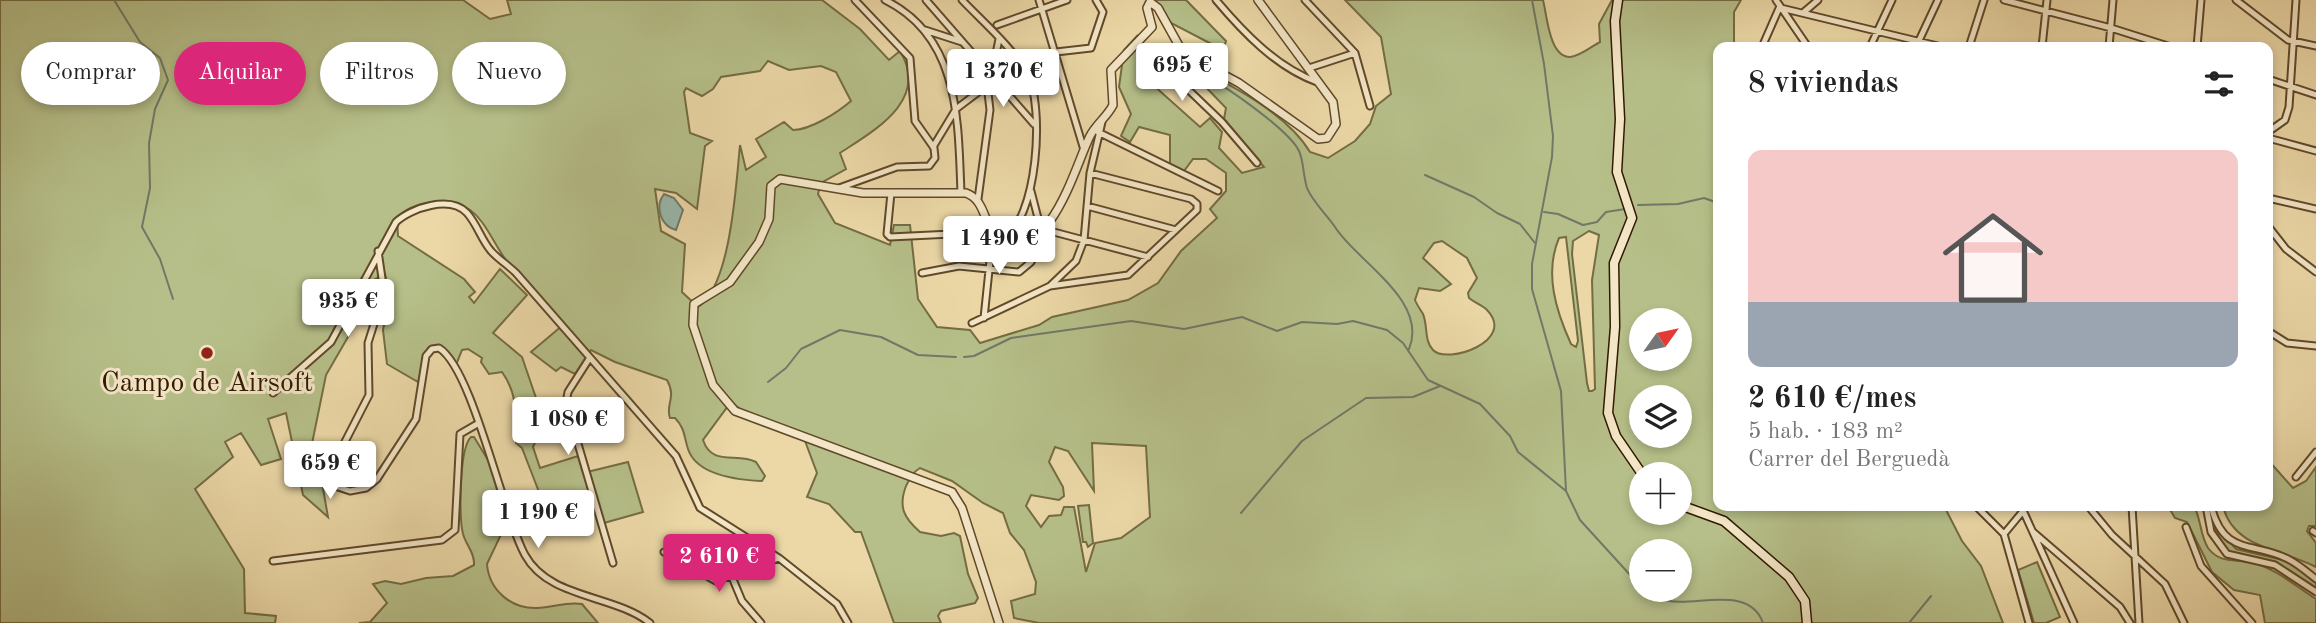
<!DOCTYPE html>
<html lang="es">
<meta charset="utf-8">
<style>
:root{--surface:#fff;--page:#f6f6f6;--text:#222;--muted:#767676;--accent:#db2777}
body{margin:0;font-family:"Old Standard TT",serif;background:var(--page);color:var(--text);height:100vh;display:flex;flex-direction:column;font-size:26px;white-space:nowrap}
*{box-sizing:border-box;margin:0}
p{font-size:23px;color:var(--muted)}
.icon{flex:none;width:38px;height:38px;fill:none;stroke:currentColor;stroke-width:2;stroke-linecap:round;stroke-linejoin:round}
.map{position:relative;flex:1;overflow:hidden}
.sheet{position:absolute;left:1713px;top:42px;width:560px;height:469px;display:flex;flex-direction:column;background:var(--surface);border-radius:14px;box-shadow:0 4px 10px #0003}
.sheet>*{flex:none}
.top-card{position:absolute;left:21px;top:42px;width:665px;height:63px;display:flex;gap:14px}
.needle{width:46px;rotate:57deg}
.buttons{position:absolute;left:1629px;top:308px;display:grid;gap:14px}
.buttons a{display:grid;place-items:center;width:63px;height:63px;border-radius:50%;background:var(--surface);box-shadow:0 4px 10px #0003;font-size:35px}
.price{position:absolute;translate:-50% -60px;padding:0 16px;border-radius:7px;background:#fff;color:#222;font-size:23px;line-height:46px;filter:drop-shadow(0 2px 4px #0008)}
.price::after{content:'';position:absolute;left:50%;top:42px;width:21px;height:16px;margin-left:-10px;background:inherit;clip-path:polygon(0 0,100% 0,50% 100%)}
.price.current{background:var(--accent);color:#fff}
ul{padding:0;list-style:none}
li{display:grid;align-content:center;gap:14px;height:371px;padding:0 35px}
li span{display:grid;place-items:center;height:217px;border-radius:14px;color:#555}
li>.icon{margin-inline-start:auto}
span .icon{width:126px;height:126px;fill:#fffc;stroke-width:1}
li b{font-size:30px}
h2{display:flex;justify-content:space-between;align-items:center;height:84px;padding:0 35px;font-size:30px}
.chip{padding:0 24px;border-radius:32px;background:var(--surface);box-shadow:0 4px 10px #0003;font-size:24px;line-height:63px}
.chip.current{background:var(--accent);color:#fff}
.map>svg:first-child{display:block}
.green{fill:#b6bf89;stroke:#746c44;stroke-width:2;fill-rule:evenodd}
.water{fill:#99b9ac;stroke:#707967;stroke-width:2}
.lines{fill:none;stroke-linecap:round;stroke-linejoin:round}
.stream{stroke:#707967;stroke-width:2}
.minor-casing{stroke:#60492a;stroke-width:9}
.tertiary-casing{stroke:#60492a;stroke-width:10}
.secondary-casing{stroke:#321900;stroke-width:11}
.minor{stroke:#f3e6c6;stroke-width:5}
.tertiary{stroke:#f3e6c6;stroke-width:7}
.secondary{stroke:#f3e6c6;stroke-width:8}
.poi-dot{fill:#8f2418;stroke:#f3e6c6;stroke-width:2.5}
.labels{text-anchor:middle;stroke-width:6;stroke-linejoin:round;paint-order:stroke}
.poi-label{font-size:28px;fill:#321900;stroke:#f3e6c6}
</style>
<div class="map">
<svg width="2316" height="623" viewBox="0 0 2316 623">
<rect width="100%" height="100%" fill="#ecd8a7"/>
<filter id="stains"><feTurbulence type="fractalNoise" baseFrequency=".00286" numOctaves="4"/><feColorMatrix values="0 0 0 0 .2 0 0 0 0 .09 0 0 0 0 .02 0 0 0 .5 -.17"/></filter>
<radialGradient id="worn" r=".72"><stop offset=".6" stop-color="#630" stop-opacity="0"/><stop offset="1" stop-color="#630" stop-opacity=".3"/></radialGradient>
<path class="green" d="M0,0H463L490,19L511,14L507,0H822L860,29L889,60L900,51C930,100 875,130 840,153L846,169L821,183L818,194L835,223L890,245L894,225H910L918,299L937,327L970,330L980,343L1039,325L1052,317L1128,300L1158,283L1181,251L1217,218L1210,209L1226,191V173L1206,159H1193L1184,171L1170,164V135L1139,127L1130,142L1121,136L1131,114L1119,87L1124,50L1137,36L1152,84L1200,127L1210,118L1222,132L1219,148L1242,173L1264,167L1224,119L1226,108L1200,81L1185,70L1188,63C1229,84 1287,113 1310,152L1328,158L1355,141L1370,124L1376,106L1391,94L1381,37L1345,0H1543C1547,15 1549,57 1570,57C1579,57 1592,46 1600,42L1599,24L1612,0H1741L1734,12V47H1718V506H1944L1962,541L1981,566L2003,623H1039L1014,618L1011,601L1035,594L1036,582L1024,550L1010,533L1003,513L983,503L952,481L920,468C913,472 910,478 906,486C898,507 904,518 920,532L941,536L954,533L960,536L968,574L978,598L975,603L941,611L938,616L941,623H894L861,532H855L829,504L807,497L817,473L802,433L753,419L731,402L703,440C712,467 737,452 756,462L765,476L762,481C738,480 697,476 688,449C684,437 685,428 675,418H670C665,404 677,398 667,380L615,362L591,350L575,374L561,367L556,371L531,352L563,325C545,305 526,285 509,264C495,248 486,219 467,208C448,195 411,202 397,218L398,236L464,279L475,292L469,297L474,303L500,269L527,295L493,333L522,357L536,398V440L533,447L540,468L578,456L583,473L628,462L643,512L604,523L597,502L554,516L546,491L539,492L522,448L516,443C516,416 518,394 502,372L489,374L481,362L482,358L468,349L462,350L456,365L441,346L428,348L418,382L387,364L383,330L389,296L385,274L366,284L352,330L326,375L307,468L321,477L328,517L303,495L286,413L268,419L281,459L261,465L241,433L225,442L233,457L195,489L244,569L245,613L276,616L275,623H0ZM768,61L789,70L821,66L836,72L851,101C837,113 810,130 793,130L784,122L756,139L766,157L746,170L740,145C736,184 731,286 698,307L682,292L685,244L661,231L655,189L676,193L697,209L705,146L712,141L690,133L684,92L686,88L702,96L713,89L721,77L760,71ZM1589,231L1599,235L1592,280L1595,389L1592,391H1589L1587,383L1572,254L1573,241ZM1566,237L1578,341L1576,347L1571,344C1556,311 1544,273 1559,238ZM1442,241L1467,258L1477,278L1468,293L1469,298C1475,303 1482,305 1487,310C1517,341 1447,365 1433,350C1424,341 1428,326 1423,314C1420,309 1417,305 1415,300L1419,288L1440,291L1451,284L1423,258L1434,243ZM1642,320H1680V359H1642ZM1642,397H1680V436H1642ZM1092,443L1146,446L1150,517L1121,538L1095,543L1086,572L1074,507H1064L1061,515L1049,516L1041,527L1026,506L1031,495L1059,500L1064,496L1063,487L1049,462L1055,447L1068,451L1094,491ZM1642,474H1680V513H1642ZM1642,551H1680V590H1642Z
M1155,0H1186L1226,41L1223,50L1171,23Z
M471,437H474L491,465L506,524L487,564C489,590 511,609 537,608C553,608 566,601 582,604L598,623H359L370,622L387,603L373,584L385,581L401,584L426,578L453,576L474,565C475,553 466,545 463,534C459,517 459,448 471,437Z
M2268,460L2293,488L2306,481L2316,467V526H2309L2307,531L2316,543V567C2283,549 2233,549 2223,506H2268Z
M1089,505L1093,543L1088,547L1086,542H1083L1078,506Z
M2168,506H2194C2201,519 2200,535 2208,548C2221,565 2236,558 2254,563C2278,570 2295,586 2316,599V623H2265L2260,595L2234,590L2212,572L2187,522L2175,518Z
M2210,518L2236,549L2287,561L2316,581V588L2279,565L2225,550Z
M2037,562L2060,617L2046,623H2034L2018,570Z"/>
<path class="water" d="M664,194L674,198L683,210L676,230C661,226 654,207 664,194Z"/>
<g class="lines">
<path class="stream" d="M114,0L140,42L160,58L168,80L155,109L149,143L150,188L142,227L160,259L173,299
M1532,0L1544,64L1553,136L1552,157L1532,264V289L1561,391L1566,491L1580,520L1642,588
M1176,73C1183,73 1191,71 1198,73C1220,81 1289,130 1299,151C1304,162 1303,176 1307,188C1312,201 1327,215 1335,227C1356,261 1429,300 1409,349
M1425,175L1474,197L1497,213L1520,224L1535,243
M1638,205L1678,204L1704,198L1718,203
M1544,212L1558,214L1583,225L1597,222L1606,212L1625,209
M964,357L974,356L1011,338L1131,321L1184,329L1242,317L1277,331L1302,322L1337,324L1353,321L1387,330L1403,343L1428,380L1480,404L1510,436L1518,452L1566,491
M768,382L786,368L801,349L840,330L881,337L918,355L956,357
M1241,513L1302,441L1366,398L1413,397L1440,386
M1644,590C1652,594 1660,600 1669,601C1698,606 1750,585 1763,623
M1909,623L1931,596"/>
<g class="minor-casing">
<path id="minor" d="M885,0C960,37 958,120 961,193
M926,0L1034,124
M962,0C984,23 1011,46 1027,73C1045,105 1038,222 1002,239
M1039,0L1084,150
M1216,0C1243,32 1276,67 1317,82
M1305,0L1355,53L1370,106
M1776,0L1808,47
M2004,0L2111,28L2171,47
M2236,0L2288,40L2316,46
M1781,8L1942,47
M1804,12L1818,0
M997,25L1067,0
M925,30L962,42
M1762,47L1780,6
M1870,47L1892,0
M1916,47L1938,0
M1969,47L1984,0
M2042,47L2047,0
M2109,47L2113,0
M2197,47L2201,0
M1056,52L1091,48L1103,12L1096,0
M1196,61L1174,64L1170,68L1171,73L1222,122L1257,163
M1309,68L1355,53
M2268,79L2316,95
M1098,132L1218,191
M2268,132L2285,120L2289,107L2296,0
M2268,138L2316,151
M933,147L956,109L989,84
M839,188L897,167L929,166L935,158L934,148L915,121L910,58L855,0
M1031,191L1039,222L1050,231L1148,257
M891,193L887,234L890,237L993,232L984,318
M2268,198L2316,209
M978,199L990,110L988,93L999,39
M1087,206L1176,230
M2268,226L2286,249L2316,272
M378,251L384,292L368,343L369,395L331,469L329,484L350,491L366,488L377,479L416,419L426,356L432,349L439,348C473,369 502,513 525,555C549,599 613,594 650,623
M922,273L959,266L1019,272L1031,262L1047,229
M1050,286L1128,275L1197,210V204L1191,199L1090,173
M972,323L1050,286L1076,261L1084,240L1090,173L1102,122
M2268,331L2287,343L2316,346
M589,359L568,392L566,403L613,563
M273,393L331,342L396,222C411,208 450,195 467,213C477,224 481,239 491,251C498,259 508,265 516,273L676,456L700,508L779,558L837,604L848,623
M2296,477L2316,452
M1976,506L2004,534L2029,623
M2021,506L2074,623
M2088,506L2112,535L2165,584L2184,623
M2132,506L2139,623
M2206,506L2211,532L2227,554L2275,565L2316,592
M2211,506C2224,557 2253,541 2288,559C2298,564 2307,572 2316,579
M2186,527L2201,566L2252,623
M2313,531L2316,533
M2033,532L2120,607L2130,623
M2004,534L2023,511
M664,552L716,581L779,558
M273,561L442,540L455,530L460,434L479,423
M732,577L742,601L761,623"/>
</g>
<g class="tertiary-casing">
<path id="tertiary" d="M999,623L962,508L952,492L735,411L713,385L693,325L694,304L730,282L759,242L769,219L771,186L780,179L863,193H966C988,201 982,229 1001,238C1050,264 1075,166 1090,136C1096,124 1107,117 1113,105L1111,70L1152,27L1147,8L1150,2L1158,8L1183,53L1239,83L1318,139L1327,138L1336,124L1333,102L1258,0"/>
</g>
<g class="secondary-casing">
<path id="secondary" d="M1618,0L1615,21L1620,119L1617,172L1632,218L1614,263L1615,327L1608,413L1616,436L1642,474
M1680,505L1724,521L1789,577L1805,601L1807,623"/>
</g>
<use href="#minor" class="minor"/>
<use href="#tertiary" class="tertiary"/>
<use href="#secondary" class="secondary"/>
</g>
<circle class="poi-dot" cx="207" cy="353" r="7"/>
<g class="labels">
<g class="poi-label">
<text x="207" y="391">Campo de Airsoft</text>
</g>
</g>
<rect width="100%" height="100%" filter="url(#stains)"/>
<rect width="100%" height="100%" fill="url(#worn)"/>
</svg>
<div class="buttons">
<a><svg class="needle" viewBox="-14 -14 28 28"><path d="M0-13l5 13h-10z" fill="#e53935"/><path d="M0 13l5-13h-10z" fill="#767676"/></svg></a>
<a><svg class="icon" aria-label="layers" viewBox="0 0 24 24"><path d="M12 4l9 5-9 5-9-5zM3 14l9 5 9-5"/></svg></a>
<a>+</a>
<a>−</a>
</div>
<b class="price" style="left:1182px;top:103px">695 €</b>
<b class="price" style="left:1003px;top:109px">1 370 €</b>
<b class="price" style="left:999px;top:276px">1 490 €</b>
<b class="price" style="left:348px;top:339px">935 €</b>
<b class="price" style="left:568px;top:457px">1 080 €</b>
<b class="price" style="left:330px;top:501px">659 €</b>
<b class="price" style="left:538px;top:550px">1 190 €</b>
<b class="price current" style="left:719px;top:594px">2 610 €</b>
<div class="top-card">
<a class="chip">Comprar</a>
<a class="chip current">Alquilar</a>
<a class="chip">Filtros</a>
<a class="chip">Nuevo</a>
</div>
<section class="sheet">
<h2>8 viviendas<svg class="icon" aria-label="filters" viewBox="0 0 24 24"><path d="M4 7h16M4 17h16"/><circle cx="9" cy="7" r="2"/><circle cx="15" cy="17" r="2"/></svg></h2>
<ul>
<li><span style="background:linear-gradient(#f6c9c9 70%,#9aa5b1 0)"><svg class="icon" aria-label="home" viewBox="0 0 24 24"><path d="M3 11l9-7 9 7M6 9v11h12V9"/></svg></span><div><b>2 610 €/mes</b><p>5 hab. · 183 m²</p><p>Carrer del Berguedà</p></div></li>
</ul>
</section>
</div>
